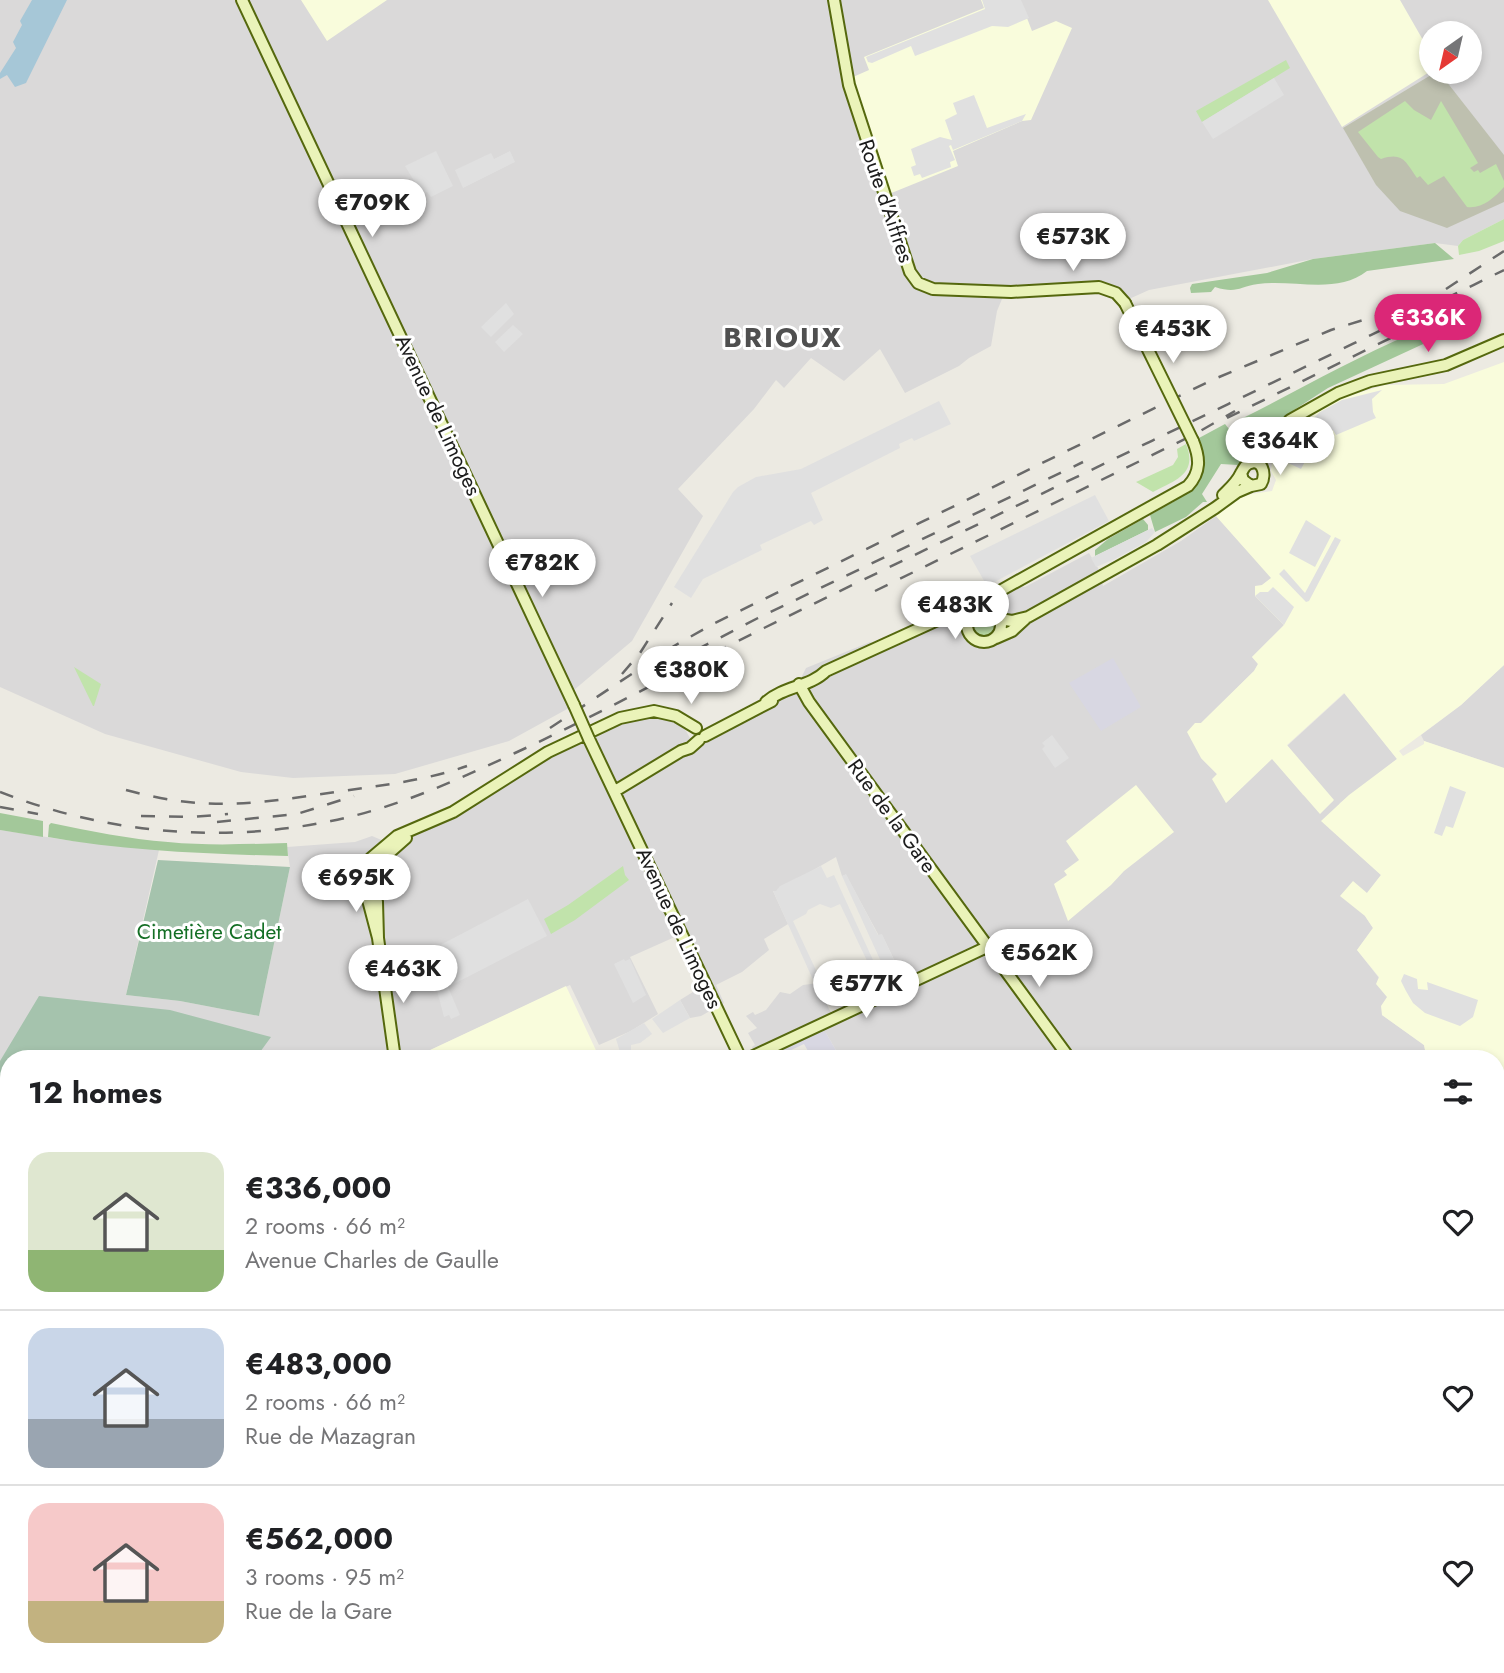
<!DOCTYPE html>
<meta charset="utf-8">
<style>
:root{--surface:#fff;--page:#f2f2f2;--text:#202124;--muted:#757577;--line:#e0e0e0;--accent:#db2777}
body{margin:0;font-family:Jost,sans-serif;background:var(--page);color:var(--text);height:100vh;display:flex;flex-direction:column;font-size:26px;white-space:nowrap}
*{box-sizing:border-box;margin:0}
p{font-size:23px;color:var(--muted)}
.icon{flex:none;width:38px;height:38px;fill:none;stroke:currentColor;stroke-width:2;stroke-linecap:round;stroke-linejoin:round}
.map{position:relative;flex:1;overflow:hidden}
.panel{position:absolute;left:0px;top:1050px;width:1505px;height:623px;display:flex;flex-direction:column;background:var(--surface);border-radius:28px 28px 0 0;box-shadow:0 4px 10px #0003}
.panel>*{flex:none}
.needle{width:46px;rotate:214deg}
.tools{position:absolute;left:1419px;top:21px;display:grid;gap:14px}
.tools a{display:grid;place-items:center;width:63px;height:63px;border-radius:50%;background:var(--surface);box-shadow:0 4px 10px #0003;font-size:35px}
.price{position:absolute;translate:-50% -60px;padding:0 16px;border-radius:24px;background:#fff;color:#222;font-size:23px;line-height:46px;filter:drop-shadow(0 2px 4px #0008)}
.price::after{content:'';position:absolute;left:50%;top:42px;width:21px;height:16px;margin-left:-10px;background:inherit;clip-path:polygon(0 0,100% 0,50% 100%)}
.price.current{background:var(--accent);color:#fff}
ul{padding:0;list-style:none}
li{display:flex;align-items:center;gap:21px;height:175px;padding:0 28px}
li+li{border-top:2px solid var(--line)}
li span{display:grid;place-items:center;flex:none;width:196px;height:140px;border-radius:21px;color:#555}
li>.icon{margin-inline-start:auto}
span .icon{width:84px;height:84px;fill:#fffc;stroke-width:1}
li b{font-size:30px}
h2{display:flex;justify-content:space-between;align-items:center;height:84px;padding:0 28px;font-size:30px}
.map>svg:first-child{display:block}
.residential{fill:#dad9d9;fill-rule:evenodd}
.commercial{fill:#ecd6d2}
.education{fill:#f9fcdc}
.construction{fill:#bec0af}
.grass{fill:#c1e3ab}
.forest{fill:#a3c89a}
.wetland{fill:#c0d9d0}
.cemetery{fill:#a5c3ad}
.parking{fill:#e0e0e0}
.plaza{fill:#d8d7e2}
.water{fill:#a6c7d7}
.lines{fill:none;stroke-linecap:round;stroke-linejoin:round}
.secondary-casing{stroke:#55680e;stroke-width:14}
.secondary{stroke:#eaf3b9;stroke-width:10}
.rail{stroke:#6a6a6a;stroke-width:2.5;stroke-dasharray:14 14;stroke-linecap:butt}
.secondary-bridge-casing{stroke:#55680e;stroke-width:14;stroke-linecap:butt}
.secondary-bridge{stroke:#eaf3b9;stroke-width:10}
.labels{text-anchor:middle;stroke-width:6;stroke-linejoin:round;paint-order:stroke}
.street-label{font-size:21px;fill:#1c1c1c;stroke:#fff}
.park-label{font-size:21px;fill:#146f25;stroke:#fff}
.district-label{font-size:28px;font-weight:bold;letter-spacing:2px;fill:#4f4f4f;stroke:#fff}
</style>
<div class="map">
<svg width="1504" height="1673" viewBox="0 0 1504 1673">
<rect width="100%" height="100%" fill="#eceae2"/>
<path class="residential" d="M0,0H1504V219L1463,240L1458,246L1435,243L1313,259L1149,290L1129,299L1123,292L1111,285L1089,281L1007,287L997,311L991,346L969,358L959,366L905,393L880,349L844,381L811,358L784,388L776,380L754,409L678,489L703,516L632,641L574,690L564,682L570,696L569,708L509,741L395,774L293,778L241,772L105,734L0,687ZM1432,33H1470V72H1432Z
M1216,516L1272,578L1262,585L1284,625L1252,657L1258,664L1254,671L1201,723V758L1217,774L1226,803L1272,758L1303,795L1328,805L1333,801L1287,746L1345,693L1397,759L1340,803L1329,828L1381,875L1367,893L1365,916L1373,928L1357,950L1379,978L1388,997L1382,1015L1424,1045L1425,1050L1420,1059H841L826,1033L758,1059L752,1047L755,1045L748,1033L757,1028L746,1016L753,1012L755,1015L766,1010L780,992L790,994L803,985L818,983L829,1009L831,1012H834L877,991L881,985L879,982L888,977L902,976L882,935L879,936L846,875L842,876L836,857L777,891H773L788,924L764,939L769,950L742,972L716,985L724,1003L701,1016L690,1018L680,1000L709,982L686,932L630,957L658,1014L631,1031L599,1045L570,985L411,1059H9V1664H1140L1144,1673H0V830L73,841L159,850L126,995L180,1001L259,1016L290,867L287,847L355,842L372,836L398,847L417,834L469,808L580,740L619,722L647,717H663L678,723L686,731L690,738L716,727L722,735L781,700L798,684L806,668L870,642L877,645L1004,583L1025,587L1089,553L1098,568L1103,586L1181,541Z
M1504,665V768L1424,741L1421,735L1461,705Z
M1496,1268L1504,1273V1589L1496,1605Z
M1496,1626L1504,1630V1673H1357V1664H1496Z
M1228,1664H1291V1673H1245L1230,1670Z"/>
<path class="commercial" d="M1140,1664H1182L1185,1673H1144Z
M1291,1664H1358V1673H1291Z"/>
<path class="education" d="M301,0H387L327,41Z
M981,0H1020L1032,31L1056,21L1072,28L1031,120L1022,121L953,151L958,166L889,194L853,77L869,70L864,57L984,8Z
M1268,0H1400L1431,54V71L1342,127Z
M1504,362V665L1461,705L1399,751L1403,756L1424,744V741L1504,768V1273L1496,1268V1059H1420L1425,1050L1424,1045L1382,1015L1381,1006L1387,997L1376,984L1379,977L1357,950L1373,928L1365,916L1340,896L1353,881L1367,893L1381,875L1321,821L1349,795L1397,759L1344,693L1287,745L1334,800L1320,814L1272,759L1226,803L1212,779L1217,774L1201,758L1187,732L1195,723H1201L1254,671L1258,664L1252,657L1284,625L1255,596V586L1262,585L1271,578L1216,516L1222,508L1245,495L1272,491L1276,480L1271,471L1272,463L1279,448L1308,419L1335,400L1385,385L1444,384Z
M1136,785L1174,832L1124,871L1111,885L1068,921L1054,884L1067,875L1064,871L1079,860L1066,841Z
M566,986L600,1059H411L509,1013Z"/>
<path class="construction" d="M1436,72H1439L1504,155V202L1447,228L1400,211L1376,185L1343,128Z"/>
<path class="grass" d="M1286,60L1290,68L1202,122L1196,111Z
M1405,101L1414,110L1431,120L1441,101L1478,163L1470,168L1474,172L1478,170L1480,173L1496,164L1504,181V187C1494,198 1482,209 1467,207L1444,176L1428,185L1420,176L1417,178C1405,161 1403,152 1381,159L1378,157L1358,132Z
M1504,219V241L1479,251L1459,255L1458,246L1463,240Z
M1186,444C1198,474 1176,480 1153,492L1136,482L1173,465L1178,457L1177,449Z
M973 625a12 12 0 1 1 24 0a12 12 0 1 1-24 0Z
M74,667L101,684L94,706H93Z
M623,866L625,875L629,880L575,920L551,934L544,919L568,905Z"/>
<path class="forest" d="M1435,243L1454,259L1367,271C1337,295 1293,279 1258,284C1238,287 1237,294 1215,287L1211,292L1191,293L1190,288L1192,284L1267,273L1313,259Z
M1463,299C1472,302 1476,306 1479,315L1473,321L1328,388L1274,423L1257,447L1238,465L1221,464L1202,494L1207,502H1203L1186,517L1155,532L1150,515C1186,494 1215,485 1199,438L1225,424L1237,439L1247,432L1243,418C1299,390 1354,358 1411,334L1413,325Z
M1143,519L1148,525V530L1095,556V550L1108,539Z
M0,813L43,821V837L0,830Z
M51,823C90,831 129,839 168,842C208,846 248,844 287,843L288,856C208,854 126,851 48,837L49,825Z"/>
<path class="wetland" d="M9,1368V1413L0,1402V1375Z"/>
<path class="cemetery" d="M158,860L290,867L259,1016L180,1001L126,995Z
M39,996L170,1010L271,1037L255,1059H9V1099L0,1097V1061Z"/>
<path class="parking" d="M982,0H1021L1029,18L1008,27L992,26L915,56L911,46L872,63L868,62L866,57L985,9Z
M1274,78L1284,95L1213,139L1202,122Z
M974,95L987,128L1026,114L1022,121L953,150L951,145L949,146L955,160L950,162L951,167L922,178L920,174L914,176L911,167L916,165L911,149L940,137L952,140L945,120L957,114L953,103Z
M436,151L453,186L431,197L427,192L422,194L405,166Z
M510,151L515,162L463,188L455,170L491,153L494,159Z
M506,303L514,314L491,337L481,327Z
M513,325L523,334L504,352L495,342Z
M1382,390L1372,399L1373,412L1376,418L1336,435L1333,430L1316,441L1319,443L1310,452L1301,469L1280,459V454L1300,436L1310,435L1307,424L1320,412L1342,400Z
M939,401L951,424L914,441L912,438L899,444L900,448L811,493L823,520L814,525L811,521L760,545L762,550L703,579L691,598L674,587L733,492L738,487L756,477L801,469Z
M1095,495L1109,521L987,586L970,556Z
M1306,520L1331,536L1315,567L1289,553Z
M1152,528L1155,532L1146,542L1115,559L1096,567L1091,558Z
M1335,537L1341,540L1309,601L1306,602L1279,574L1284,569L1305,593Z
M1273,587L1294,607L1284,625L1255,596L1260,592H1268Z
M1052,735L1069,758L1055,768L1042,749L1045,746L1042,743Z
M1450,786L1466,792L1453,828L1446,826L1442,836L1434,833Z
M821,866L827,878L834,875L873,960L868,963L840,904L831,908L820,904L808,910L806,914L793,921L822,983L814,982L773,891H776L780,886Z
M846,874L878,935L882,934L902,977H888L842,876Z
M528,899L547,936L448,987L460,1015L451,1019L449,1015L444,1017L427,952Z
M624,959L625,961L630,959L646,995L633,1003L614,964Z
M1404,974L1417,979L1418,989L1428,990L1427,982L1478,1000L1473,1017L1460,1026L1425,1013L1413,1003L1406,991L1401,981Z
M680,1000L690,1018L663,1033L652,1019Z
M644,1023L652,1034L640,1043L631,1045V1052H620L616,1039Z
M1500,1084L1504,1085V1144L1502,1150L1496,1148V1086Z
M0,1282L9,1283V1320L0,1325Z"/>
<path class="plaza" d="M1113,658L1141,707L1101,731L1069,683Z
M821,1031L826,1033L841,1059H790L808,1051L804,1044L772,1059H759Z"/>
<path class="water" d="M32,0H67L26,83L15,87L7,75L0,79V73L16,48L13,42L22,25L20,21Z"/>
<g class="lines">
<g class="secondary-casing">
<path id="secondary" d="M242,0L574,705
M834,0L849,85L910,272L918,283L933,289L1011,292L1099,287L1116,293L1125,303
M1251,463L1290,420L1338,393L1370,381L1446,365L1504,340
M1223,495C1230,488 1237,482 1241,473C1244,469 1243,467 1248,464C1262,457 1267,474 1261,484L1251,486L1243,480L1241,473
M967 625a17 17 0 1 1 34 0a17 17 0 1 1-34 0Z
M985,608L998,592L1188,486C1201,472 1200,458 1193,441
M1000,619L1012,621L1028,617L1157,545L1215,508L1237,492L1251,486
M996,638L1012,631L1025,619
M799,684L809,702L1070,1059
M766,702C784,686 810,687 826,671L940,619L955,614H970
M705,736L772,701
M589,739L741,1059
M615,791L681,751L690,748L699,740
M378,938L363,881L364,870L371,858L397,836L453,812L548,752L620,718L654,711L676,716L696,728
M395,1059L378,938L377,902L371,878L380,861L406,838
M747,1059L987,947
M0,1222L9,1223
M1496,1341L1504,1334
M1496,1366L1504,1369
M0,1544L9,1551
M1496,1572L1500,1579L1496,1588
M156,1664L164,1673
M1451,1664L1453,1673
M460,1673L467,1664
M1474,1673L1476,1664"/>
</g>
<use href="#secondary" class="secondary"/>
<path class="rail" d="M1446,289L1504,251
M1227,418L1403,332
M875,591L1195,434L1235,411
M671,663L758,618L1083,462
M622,674L640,653L672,603
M550,728L674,646L713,624L1212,380L1331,330L1386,313
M126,790C211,813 258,803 342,791C385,785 427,780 467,766
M0,792C105,833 220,844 331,821C396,808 455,781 515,753C600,714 681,669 764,628C1010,508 1258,391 1504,270
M0,807L38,814
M141,816L192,817L228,814
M217,822L297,814L354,796"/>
<g class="secondary-bridge-casing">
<path id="secondary-bridge" d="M1125,303L1193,441
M574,705L589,739"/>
</g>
<use href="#secondary-bridge" class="secondary-bridge"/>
</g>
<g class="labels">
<g class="street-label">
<text transform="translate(886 201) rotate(71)" y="7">Route d'Aiffres</text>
<text transform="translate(438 415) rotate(65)" y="7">Avenue de Limoges</text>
<text transform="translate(892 816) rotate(54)" y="7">Rue de la Gare</text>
<text transform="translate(679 928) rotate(65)" y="7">Avenue de Limoges</text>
</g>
<g class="park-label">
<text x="209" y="939">Cimetière Cadet</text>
</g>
<g class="district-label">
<text x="783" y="347">BRIOUX</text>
</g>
</g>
</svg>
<div class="tools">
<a><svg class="needle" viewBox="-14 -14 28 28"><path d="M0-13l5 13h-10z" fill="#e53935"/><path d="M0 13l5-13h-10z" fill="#757577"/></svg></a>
</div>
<b class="price" style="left:372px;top:239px">€709K</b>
<b class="price" style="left:1073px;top:273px">€573K</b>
<b class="price current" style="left:1428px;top:354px">€336K</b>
<b class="price" style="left:1173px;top:365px">€453K</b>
<b class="price" style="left:1280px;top:477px">€364K</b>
<b class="price" style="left:542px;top:599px">€782K</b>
<b class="price" style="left:955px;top:641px">€483K</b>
<b class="price" style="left:691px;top:706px">€380K</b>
<b class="price" style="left:356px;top:914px">€695K</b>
<b class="price" style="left:1039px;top:989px">€562K</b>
<b class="price" style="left:403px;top:1005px">€463K</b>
<b class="price" style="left:866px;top:1020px">€577K</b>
<section class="panel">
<h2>12 homes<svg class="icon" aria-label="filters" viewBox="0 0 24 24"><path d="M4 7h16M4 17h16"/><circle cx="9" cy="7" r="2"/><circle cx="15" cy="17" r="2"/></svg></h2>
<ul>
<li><span style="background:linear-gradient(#dfe7d0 70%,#8fb573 0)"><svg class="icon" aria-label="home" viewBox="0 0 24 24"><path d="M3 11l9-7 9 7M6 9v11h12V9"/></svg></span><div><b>€336,000</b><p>2 rooms · 66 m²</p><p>Avenue Charles de Gaulle</p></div><svg class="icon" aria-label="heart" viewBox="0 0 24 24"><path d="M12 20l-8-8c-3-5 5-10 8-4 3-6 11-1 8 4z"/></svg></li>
<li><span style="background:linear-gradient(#c9d6e8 65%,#9aa5b1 0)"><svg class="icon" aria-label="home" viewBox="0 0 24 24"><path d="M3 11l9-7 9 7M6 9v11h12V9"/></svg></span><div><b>€483,000</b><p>2 rooms · 66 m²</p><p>Rue de Mazagran</p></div><svg class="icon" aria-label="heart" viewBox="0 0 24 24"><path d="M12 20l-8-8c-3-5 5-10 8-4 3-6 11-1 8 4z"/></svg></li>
<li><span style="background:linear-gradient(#f6c9c9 70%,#c2b280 0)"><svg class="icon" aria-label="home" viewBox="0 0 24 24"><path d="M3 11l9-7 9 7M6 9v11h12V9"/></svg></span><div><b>€562,000</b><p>3 rooms · 95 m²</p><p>Rue de la Gare</p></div><svg class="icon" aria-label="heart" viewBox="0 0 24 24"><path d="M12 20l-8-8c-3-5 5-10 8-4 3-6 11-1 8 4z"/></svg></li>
</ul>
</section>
</div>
